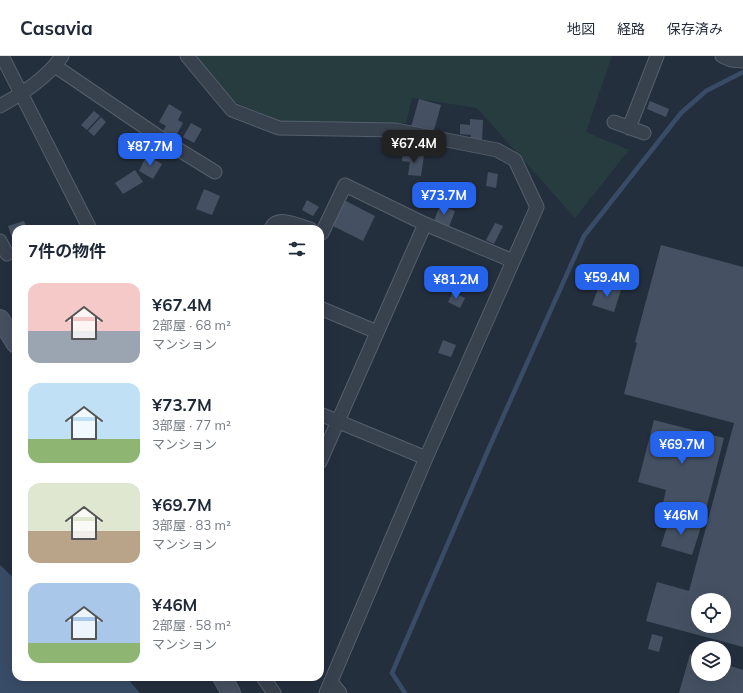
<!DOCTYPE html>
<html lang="ja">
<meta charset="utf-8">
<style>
:root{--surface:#fff;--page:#f2f2f3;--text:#1f2937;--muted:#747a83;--line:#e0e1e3;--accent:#2563eb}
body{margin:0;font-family:Mulish,"Noto Sans JP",sans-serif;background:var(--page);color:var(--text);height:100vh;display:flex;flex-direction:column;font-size:15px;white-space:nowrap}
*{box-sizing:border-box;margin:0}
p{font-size:13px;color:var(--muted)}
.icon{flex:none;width:22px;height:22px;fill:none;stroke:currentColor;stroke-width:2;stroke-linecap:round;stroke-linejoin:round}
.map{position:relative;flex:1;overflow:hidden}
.panel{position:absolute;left:12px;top:169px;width:312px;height:456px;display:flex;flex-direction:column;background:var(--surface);border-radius:12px;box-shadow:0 4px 16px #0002}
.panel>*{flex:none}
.controls{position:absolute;left:691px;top:537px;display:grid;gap:8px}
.controls a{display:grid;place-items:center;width:40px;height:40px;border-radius:50%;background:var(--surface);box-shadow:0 4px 16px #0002;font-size:20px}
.price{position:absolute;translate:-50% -34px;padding:0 9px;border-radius:8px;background:var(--accent);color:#fff;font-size:13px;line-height:26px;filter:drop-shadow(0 1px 2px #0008)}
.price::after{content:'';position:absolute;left:50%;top:24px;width:12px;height:9px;margin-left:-6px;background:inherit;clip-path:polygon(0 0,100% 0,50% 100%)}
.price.active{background:#222;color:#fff}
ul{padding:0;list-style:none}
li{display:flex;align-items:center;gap:12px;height:100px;padding:0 16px}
li span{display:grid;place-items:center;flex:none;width:112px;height:80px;border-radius:12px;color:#555}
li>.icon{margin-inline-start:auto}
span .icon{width:48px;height:48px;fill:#fffc;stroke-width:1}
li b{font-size:17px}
h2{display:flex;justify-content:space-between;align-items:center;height:48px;padding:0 16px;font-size:17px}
header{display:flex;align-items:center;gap:24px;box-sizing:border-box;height:56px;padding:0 20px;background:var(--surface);border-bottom:1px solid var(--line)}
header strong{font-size:19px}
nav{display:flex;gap:22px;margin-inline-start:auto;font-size:14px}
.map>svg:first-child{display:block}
.green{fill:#263c3f}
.water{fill:#394c67}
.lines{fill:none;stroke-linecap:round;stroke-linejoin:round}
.stream{stroke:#394c67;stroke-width:4.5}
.building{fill:#455162;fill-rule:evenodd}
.street-casing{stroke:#565f6c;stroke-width:15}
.secondary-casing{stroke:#565f6c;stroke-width:20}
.street{stroke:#38414e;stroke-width:13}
.secondary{stroke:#465061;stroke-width:18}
</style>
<header>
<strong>Casavia</strong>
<nav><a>地図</a><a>経路</a><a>保存済み</a></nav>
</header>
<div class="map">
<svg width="743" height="637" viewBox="0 0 743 637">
<rect width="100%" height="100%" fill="#242f3e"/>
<path class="green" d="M196,0H612L586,76L629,94L575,162L477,52L412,42L406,67L281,66L235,46Z"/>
<path class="water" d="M0,509L16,524V621H126L140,637H0Z"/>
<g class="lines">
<path class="stream" d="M405,637L392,617L489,392L584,180L681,57L706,35L743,16"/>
</g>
<path class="building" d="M419,43L441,49L433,78L411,71Z
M650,45L669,53L666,61L647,53Z
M169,48L182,56L178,64L183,67L174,83L162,77L166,70L159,66Z
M94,55L100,60L87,74L81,69Z
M101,61L106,66L94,80L88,75Z
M470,63L483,64L482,85H470L471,79L460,78V68L470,69Z
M191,67L202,73L194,87L183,81Z
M403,97L424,99L421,120L408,119L410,106L402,105Z
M147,99L162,108L153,123L139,115Z
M135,114L143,126L123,138L115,127Z
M488,116L498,118L496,132L486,130Z
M204,133L220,140L212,159L196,153Z
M342,143L375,160L363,185L329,168Z
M307,144L319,151L313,160L302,154Z
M440,149L455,155L449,171L434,165Z
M24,165L27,173H16V187L14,188L8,170Z
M495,167L503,170L494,188L486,184Z
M661,189L743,211V591L646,565L657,526L689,535L734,367L624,338L637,287L635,286ZM698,544H724V570H698Z
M600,227L621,234L614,256L592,249Z
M453,236L465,242L460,252L448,246Z
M443,284L456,289L451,301L438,297Z
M654,364L724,382L705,457L663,447L666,434L638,426Z
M670,461L701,471L692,499L661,490Z
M652,578L663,581L659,596L648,593Z
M690,598L698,600V618H724V608L743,614V637H679Z"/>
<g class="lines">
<g class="street-casing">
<path id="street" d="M2,0L90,173
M187,0L232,54L279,72L396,74L497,94L515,104L537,151L426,402L326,637
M722,0L731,4L743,5
M55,10L168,87L215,116
M0,50C23,37 47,22 62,0
M614,66L644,77
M629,72L657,0
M271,173C277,158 299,170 310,173
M320,176L322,177L345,129L425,168L513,205
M0,185L7,198
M320,252L377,276
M320,358L426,402
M320,406L425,168
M263,621L274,637
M331,626L340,637"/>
</g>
<g class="secondary-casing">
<path id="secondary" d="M0,263L16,288
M222,621L231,637"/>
</g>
<use href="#street" class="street"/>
<use href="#secondary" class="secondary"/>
</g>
</svg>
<div class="controls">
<a><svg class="icon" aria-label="locate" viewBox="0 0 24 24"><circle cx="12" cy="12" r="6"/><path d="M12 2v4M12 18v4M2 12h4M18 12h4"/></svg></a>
<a><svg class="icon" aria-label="layers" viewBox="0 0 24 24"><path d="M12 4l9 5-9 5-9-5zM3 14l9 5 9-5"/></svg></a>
</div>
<b class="price active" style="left:414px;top:108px">¥67.4M</b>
<b class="price" style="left:150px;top:111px">¥87.7M</b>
<b class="price" style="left:444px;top:160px">¥73.7M</b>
<b class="price" style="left:607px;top:242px">¥59.4M</b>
<b class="price" style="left:456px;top:244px">¥81.2M</b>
<b class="price" style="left:682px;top:409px">¥69.7M</b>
<b class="price" style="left:681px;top:480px">¥46M</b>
<section class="panel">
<h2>7件の物件<svg class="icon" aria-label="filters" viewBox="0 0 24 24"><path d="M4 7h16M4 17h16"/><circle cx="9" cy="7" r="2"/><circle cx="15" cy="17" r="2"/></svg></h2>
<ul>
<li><span style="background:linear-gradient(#f6c9c9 60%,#9aa5b1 0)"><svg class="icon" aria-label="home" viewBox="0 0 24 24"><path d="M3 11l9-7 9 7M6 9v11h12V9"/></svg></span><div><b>¥67.4M</b><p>2部屋 · 68 m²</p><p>マンション</p></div></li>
<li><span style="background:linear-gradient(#bfe0f5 70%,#8fb573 0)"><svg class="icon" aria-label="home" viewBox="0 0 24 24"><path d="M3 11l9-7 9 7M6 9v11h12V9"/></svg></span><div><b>¥73.7M</b><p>3部屋 · 77 m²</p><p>マンション</p></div></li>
<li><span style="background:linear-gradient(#dfe7d0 60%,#b9a48a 0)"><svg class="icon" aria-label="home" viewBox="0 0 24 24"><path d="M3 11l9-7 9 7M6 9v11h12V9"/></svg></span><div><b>¥69.7M</b><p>3部屋 · 83 m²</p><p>マンション</p></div></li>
<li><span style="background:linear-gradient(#a9c7e8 75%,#8fb573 0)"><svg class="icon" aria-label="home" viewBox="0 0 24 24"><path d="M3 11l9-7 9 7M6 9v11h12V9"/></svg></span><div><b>¥46M</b><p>2部屋 · 58 m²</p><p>マンション</p></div></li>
</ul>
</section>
</div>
